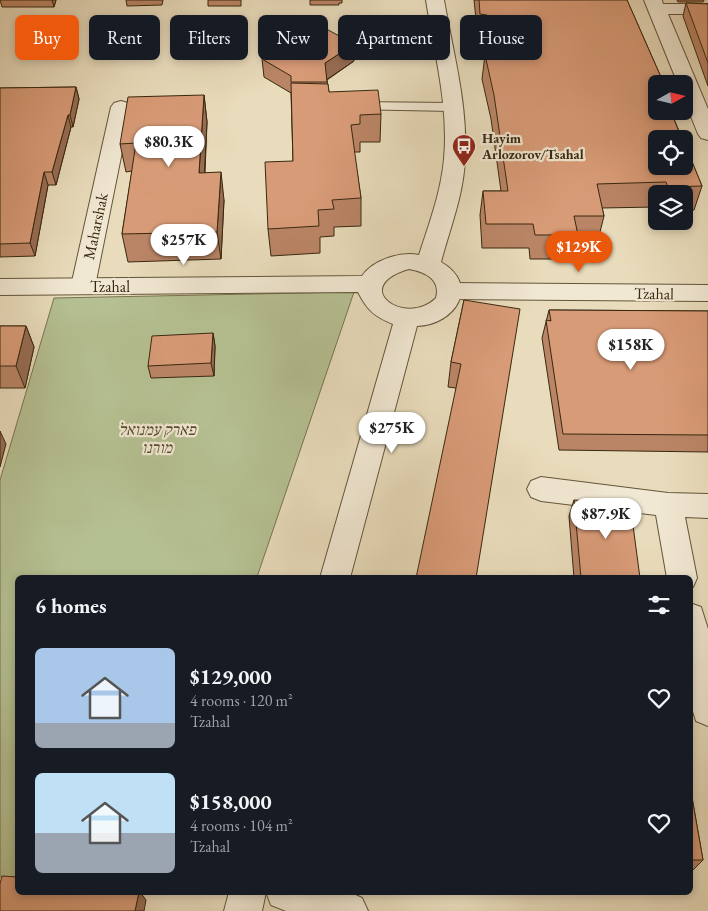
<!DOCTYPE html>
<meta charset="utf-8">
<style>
:root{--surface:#171b24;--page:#20242c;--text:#f1f3f6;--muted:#9ea1a6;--accent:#ea580c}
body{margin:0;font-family:"EB Garamond","Frank Ruhl Libre",serif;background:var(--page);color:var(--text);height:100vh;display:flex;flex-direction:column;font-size:19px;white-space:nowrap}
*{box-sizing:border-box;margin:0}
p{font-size:16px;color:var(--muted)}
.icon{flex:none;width:28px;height:28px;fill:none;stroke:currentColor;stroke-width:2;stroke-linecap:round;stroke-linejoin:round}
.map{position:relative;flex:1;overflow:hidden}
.details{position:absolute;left:15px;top:575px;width:678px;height:320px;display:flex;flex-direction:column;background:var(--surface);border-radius:8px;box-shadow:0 2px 8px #0003}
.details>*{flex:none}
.banner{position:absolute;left:15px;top:15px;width:679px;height:45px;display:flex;gap:10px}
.needle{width:32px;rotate:82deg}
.buttons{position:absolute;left:648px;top:75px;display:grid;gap:10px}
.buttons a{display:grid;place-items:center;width:45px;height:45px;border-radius:8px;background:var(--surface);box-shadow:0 2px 8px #0003;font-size:25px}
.price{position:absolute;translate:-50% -42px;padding:0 11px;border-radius:18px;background:#fff;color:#222;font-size:16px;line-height:32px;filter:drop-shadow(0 1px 2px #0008)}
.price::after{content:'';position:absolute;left:50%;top:30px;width:15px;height:11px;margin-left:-8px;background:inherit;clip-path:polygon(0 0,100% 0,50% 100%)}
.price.current{background:var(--accent);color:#fff}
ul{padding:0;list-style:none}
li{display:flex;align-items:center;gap:15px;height:125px;padding:0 20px}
li span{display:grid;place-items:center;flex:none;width:140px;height:100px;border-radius:8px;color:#555}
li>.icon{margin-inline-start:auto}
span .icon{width:60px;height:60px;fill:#fffc;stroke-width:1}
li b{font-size:21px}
h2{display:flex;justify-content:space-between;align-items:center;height:60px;padding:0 20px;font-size:21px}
.pill{padding:0 18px;border-radius:8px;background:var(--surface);box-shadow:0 2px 8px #0003;font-size:18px;line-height:45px}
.pill.current{background:var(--accent);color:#fff}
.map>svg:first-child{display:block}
.green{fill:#b5c092;stroke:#767450}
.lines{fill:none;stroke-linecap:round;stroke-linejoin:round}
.service-casing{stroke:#64553a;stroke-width:2}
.minor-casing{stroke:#64553a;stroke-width:2}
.tertiary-casing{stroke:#64553a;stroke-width:2}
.service{fill:#f1e8d3;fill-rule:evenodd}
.minor{fill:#f1e8d3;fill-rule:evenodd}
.tertiary{fill:#f1e8d3;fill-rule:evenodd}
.wall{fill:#ba8566;stroke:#38280f}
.shaded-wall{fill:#976c53;stroke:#38280f}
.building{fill:#d89b77;stroke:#38280f}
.labels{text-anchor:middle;stroke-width:4.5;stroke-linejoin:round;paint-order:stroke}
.far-poi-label{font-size:14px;font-weight:bold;fill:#38280f;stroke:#f1e8d3;text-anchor:start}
.street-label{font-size:16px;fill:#38280f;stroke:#f1e8d3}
.park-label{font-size:16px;font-style:italic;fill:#574e30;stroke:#f1e8d3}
</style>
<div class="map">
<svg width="708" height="911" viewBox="0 0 708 911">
<rect width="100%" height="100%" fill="#e9dcbc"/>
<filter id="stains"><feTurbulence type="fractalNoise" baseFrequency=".004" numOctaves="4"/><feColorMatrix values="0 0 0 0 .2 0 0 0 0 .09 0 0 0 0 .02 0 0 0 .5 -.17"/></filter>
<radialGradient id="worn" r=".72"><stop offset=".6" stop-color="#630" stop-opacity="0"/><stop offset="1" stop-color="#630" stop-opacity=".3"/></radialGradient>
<path class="green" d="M354,292L257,577L18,578L17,878L0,877V480L54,298Z"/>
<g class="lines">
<g class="service-casing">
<path id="service" d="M354,102L452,103L459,107L452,111L349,109L347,106L349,103Z"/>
</g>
<g class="minor-casing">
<path id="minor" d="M644,0H662L663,4H708V14H668L708,109V140L701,138L698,134L684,99V84H678Z
M121,101L128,103L131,107L95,286L91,292L83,294L75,292L71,286L111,107L114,103Z
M450,283L708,285V301L450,299L442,297L438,291L442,285Z
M541,477L668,493L708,494V518L685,517L697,578L693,587L690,588V578H667L656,515L541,501L531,497L527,489L531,481Z
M690,603L701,607L708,629V726L696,721L690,702Z
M266,892H349L362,898L368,911H286L271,905Z"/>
</g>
<g class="tertiary-casing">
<path id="tertiary" d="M426,0H444C453,52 468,105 465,158C464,194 450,228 441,262C481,285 455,325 417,326L350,578H320L393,324C375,317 367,310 358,292L0,295V279L362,276C373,260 401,251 419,255C429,224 441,192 444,159C449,106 434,52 426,0ZM409,269C425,272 441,279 436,298C405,328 348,287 409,269Z
M229,892H266L262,911H224Z"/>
</g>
<use href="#service" class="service"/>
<use href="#minor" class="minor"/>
<use href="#tertiary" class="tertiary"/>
</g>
<path class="wall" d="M0,0H56L54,7H2Z
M126,0H163L162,5L127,6Z
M208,0H241V6H208Z
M310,0H342V3H339V5H310Z
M474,0H627L676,111L674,119L702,186L694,210L684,211V194H656V207L602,208L604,216L598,240H576L572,259H530L529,248H482L480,215L483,191H501L491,119L482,79L485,55L486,53L484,38H478Z
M677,0H704L703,2H678Z
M686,3L708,4V86L683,16Z
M262,59L354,61L327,80L329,92L381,114L380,142H360V152H354L361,198V226L334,227V236L320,237V253L271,256L268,229L293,161L291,93L264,77Z
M76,87L79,99L73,127H71L56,185H48L35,256L0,257V88Z
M204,95L207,122L205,173L224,200L221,259L128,262L122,234L132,171L126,172L120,144Z
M464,300L476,578L456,388L448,387L451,362Z
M549,310L708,311V452L559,450L542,338Z
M0,326H26L34,347L25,388H0Z
M213,333L215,346L214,376L151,378L148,366Z
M574,500L640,578H574L569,516Z
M690,786L703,860L693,870H690Z"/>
<path class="shaded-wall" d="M52,0H56L54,7Z
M354,44V61L326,80L325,63Z
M76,87L79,99L73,127L70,115Z
M204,95L207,122L203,200L199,173Z
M68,115L71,127L56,185L52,172Z
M44,172L48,185L35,256L30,243Z
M221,172L224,200L221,259L217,232Z
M26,326L34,347L25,388L16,366Z
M213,333L215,346L214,376L211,363Z
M0,431L6,444L0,467Z
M139,892H140L146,900L144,911H135Z"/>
<path class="building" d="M479,0H627L664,84H656V111H676L671,112L682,139H656V166H684V142L702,186L668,187L666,182L597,184L604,216H574L578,235H535L533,224H486L483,191H508L494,95L485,55L491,45L487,15L480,14Z
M686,3L708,4V63Z
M308,19L354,44L325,63L327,82H291V76L262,59V35L281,20Z
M291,83L328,84L329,92L378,90L381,114L360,115V124L351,125L361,198L332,200L334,209L318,210L319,226L268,229L265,162L293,161Z
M76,87L70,115H68L52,172H44L30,243L0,244V88Z
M204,95L199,173L221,172L217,232L122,234L136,143L120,144L128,97Z
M464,300L520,309L476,578H416L461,364L451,362Z
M549,310L708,311V435L563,434L546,320L551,321Z
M0,326H26L16,366H0Z
M213,333L211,363L148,366L152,336Z
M574,500L630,503L640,578H581Z
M690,786L703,860H690Z
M2,876L18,877V892H139L135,911H0V884Z"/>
<defs>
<g id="bus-pin" transform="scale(1.25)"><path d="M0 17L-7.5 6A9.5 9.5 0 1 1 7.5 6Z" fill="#8f2418" stroke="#f1e8d3"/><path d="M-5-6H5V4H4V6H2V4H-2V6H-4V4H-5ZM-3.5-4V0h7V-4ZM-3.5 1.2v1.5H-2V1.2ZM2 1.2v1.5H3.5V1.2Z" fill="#fff"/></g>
</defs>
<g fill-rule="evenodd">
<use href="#bus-pin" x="464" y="146"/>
</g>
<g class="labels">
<g class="far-poi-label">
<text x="482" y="143">Hayim<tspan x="482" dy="16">Arlozorov/Tsahal</tspan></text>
</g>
<g class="street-label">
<text transform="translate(95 226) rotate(-78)" y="6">Maharshak</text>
<text x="110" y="292">Tzahal</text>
<text transform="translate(654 293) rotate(1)" y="6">Tzahal</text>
</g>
<g class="park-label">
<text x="157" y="435">פארק עמנואל<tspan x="157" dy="18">מורנו</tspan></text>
</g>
</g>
<rect width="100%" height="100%" filter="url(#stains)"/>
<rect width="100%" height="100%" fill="url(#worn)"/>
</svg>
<div class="buttons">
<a><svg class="needle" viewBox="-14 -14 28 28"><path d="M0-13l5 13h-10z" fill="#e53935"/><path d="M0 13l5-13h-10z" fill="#9ea1a6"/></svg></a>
<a><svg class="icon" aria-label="locate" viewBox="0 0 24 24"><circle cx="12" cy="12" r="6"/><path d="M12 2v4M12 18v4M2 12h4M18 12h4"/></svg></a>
<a><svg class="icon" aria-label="layers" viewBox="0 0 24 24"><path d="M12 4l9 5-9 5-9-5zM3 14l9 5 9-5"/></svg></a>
</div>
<b class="price" style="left:169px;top:168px">$80.3K</b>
<b class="price" style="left:184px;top:266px">$257K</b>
<b class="price current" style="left:579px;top:273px">$129K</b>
<b class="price" style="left:631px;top:371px">$158K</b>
<b class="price" style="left:392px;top:454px">$275K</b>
<b class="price" style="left:606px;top:540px">$87.9K</b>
<div class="banner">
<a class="pill current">Buy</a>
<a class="pill">Rent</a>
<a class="pill">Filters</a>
<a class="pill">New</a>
<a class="pill">Apartment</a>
<a class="pill">House</a>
</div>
<section class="details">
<h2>6 homes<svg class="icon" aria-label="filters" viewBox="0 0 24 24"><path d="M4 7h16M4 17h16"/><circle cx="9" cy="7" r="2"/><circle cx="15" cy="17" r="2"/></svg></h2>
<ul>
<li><span style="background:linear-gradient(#a9c7e8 75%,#9aa5b1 0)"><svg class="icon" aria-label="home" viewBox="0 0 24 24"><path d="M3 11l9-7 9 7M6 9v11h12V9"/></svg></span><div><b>$129,000</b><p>4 rooms · 120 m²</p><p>Tzahal</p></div><svg class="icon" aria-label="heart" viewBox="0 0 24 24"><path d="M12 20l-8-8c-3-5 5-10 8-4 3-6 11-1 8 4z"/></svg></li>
<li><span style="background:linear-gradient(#bfe0f5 60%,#9aa5b1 0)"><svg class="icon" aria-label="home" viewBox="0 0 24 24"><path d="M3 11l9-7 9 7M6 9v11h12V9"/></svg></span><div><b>$158,000</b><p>4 rooms · 104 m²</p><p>Tzahal</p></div><svg class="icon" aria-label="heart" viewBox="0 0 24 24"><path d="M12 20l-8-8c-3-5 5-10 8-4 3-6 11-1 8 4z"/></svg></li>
</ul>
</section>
</div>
